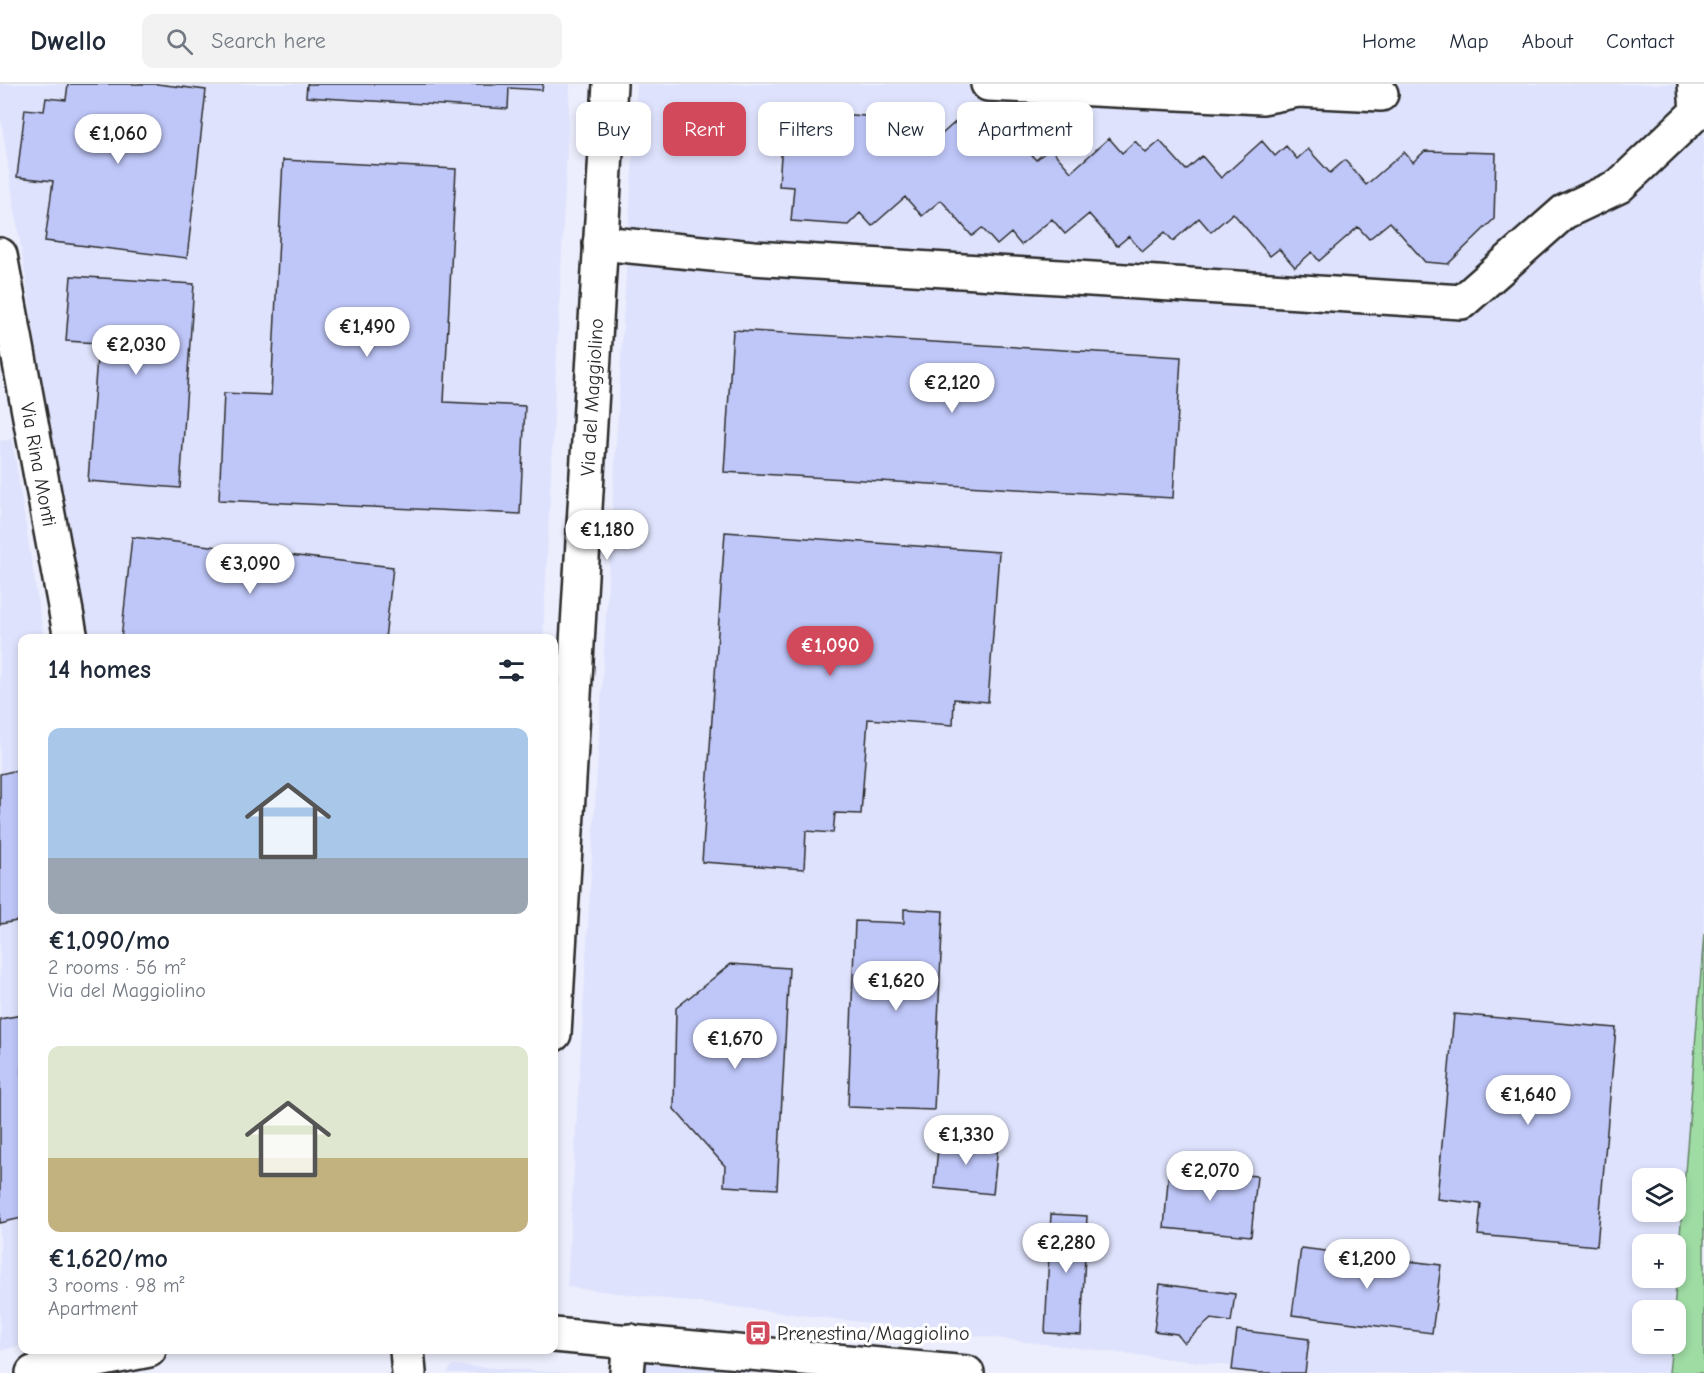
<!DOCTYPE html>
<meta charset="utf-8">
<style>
:root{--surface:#fff;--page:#f2f2f3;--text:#1f2937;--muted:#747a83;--line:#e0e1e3;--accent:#d1495b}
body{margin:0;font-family:"Comic Neue",sans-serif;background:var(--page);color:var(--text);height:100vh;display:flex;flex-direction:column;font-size:22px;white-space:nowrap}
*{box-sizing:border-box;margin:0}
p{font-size:20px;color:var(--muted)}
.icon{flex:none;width:33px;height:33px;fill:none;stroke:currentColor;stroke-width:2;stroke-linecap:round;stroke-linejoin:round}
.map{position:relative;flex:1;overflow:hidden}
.side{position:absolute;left:18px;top:550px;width:540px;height:720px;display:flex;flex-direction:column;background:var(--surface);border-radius:12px;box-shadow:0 3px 9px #0003}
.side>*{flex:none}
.top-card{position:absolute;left:576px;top:18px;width:570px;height:54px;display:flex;gap:12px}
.controls{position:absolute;left:1632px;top:1084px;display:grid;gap:12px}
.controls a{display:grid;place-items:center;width:54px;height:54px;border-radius:12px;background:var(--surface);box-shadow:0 3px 9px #0003;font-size:30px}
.price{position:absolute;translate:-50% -51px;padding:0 14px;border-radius:21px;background:#fff;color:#222;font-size:20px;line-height:39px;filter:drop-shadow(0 2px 3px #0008)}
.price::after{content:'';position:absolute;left:50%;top:36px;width:18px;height:14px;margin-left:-9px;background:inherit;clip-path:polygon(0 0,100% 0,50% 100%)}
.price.current{background:var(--accent);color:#fff}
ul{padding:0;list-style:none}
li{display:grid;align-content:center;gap:12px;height:318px;padding:0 30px}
li span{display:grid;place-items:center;height:186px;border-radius:12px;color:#555}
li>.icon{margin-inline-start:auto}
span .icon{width:108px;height:108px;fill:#fffc;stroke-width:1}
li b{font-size:26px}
h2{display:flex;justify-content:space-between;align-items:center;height:72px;padding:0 30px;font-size:26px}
.pill{padding:0 21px;border-radius:12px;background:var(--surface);box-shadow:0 3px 9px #0003;font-size:21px;line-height:54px}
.pill.current{background:var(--accent);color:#fff}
header{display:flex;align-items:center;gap:36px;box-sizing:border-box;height:84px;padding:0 30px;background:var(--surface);border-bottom:2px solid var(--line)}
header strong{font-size:28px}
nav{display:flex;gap:33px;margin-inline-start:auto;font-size:21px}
.search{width:420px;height:54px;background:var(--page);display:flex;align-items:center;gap:15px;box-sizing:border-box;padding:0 21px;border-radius:12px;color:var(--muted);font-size:22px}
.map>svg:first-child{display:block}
.built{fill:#dee2fc;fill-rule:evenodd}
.green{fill:#9fdca4;stroke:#658468;stroke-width:1.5}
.building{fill:#bfc7f9;stroke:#2b2b2b;stroke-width:1.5}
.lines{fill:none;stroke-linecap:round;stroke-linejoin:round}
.minor-casing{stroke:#2b2b2b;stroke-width:38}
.major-casing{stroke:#2b2b2b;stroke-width:38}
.minor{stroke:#fff;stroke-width:33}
.major{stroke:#fff;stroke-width:33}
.labels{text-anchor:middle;stroke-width:6;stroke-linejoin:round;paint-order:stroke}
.street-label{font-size:20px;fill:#2b2b2b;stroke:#fff}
.poi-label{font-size:20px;fill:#2b2b2b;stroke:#fff;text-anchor:start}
</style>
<header>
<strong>Dwello</strong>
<div class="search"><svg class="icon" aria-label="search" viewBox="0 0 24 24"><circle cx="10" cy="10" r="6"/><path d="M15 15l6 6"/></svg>Search here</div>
<nav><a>Home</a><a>Map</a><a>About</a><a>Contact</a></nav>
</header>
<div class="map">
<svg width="1704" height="1289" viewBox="0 0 1704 1289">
<rect width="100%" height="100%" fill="#eceefd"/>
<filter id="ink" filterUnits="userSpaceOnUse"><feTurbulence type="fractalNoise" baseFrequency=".0167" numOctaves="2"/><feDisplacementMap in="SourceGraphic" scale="12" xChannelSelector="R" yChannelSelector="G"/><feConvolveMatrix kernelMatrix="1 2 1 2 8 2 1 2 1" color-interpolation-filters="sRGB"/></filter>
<g filter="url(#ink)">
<path class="built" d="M0,0H570L543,555H85L50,351L0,29Z
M637,0H1704V850L1674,1227H1642V1260H1672L1669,1289H1289L567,1203ZM1642,1095H1676V1128H1642ZM1642,1161H1676V1194H1642Z
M12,355L44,555H22V1261L0,1267V357Z
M642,1278L759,1289H641Z
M453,1281L569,1289H447Z"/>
<path class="green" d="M1704,850V1289H1669L1672,1260H1676L1674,1227Z"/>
<path class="building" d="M68,0H157L206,6L187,174L45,157L53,97L17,93L25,25L44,27L46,14L66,16Z
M307,0H543L542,6L509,4L508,25L306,13Z
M784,26L865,32L890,60L906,46L924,66L961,33L974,47L987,36L1001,52L1008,46L1036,76L1050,64L1071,88L1109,54L1122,69L1135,57L1146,69L1160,57L1186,86L1202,72L1221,94L1262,57L1275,72L1286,62L1297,75L1308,65L1330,89L1345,76L1366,101L1404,68L1413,78L1425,67L1496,69L1494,135L1448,180L1425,178L1390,138L1369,155L1358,143L1319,177L1312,168L1295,183L1279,165L1270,172L1233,129L1211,148L1199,134L1173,157L1165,148L1142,168L1129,152L1117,162L1089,130L1065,150L1052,135L1021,161L1011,149L997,161L982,144L972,152L941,116L922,132L905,113L872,142L860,129L848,141L791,137L794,103L779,102Z
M283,76L456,85L444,318L525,322L520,430L219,416L224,309L271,311Z
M71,192L194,200L180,404L88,397L98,259L66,257Z
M733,246L1181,273L1173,414L724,388Z
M725,448L999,468L988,618L954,615L953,641L868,635L861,730L835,729L833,749L806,747L804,785L702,778Z
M132,453L393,483L385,555H121Z
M22,685V836L0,840V690Z
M904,825L943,827L934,1026L848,1023L855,837L904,839Z
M731,880L789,884L777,1105L724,1102L725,1082L674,1025L676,924Z
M1454,930L1616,944L1597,1162L1478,1151L1481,1120L1437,1115Z
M22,931V1134L0,1139V935Z
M939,1055L998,1060L993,1110L934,1104Z
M1169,1085L1257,1092L1251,1152L1164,1144Z
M1051,1130L1087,1132L1081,1251L1045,1249Z
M1301,1164L1441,1181L1432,1249L1292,1231Z
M1160,1200L1235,1210L1231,1238L1211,1235L1184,1259L1177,1250L1154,1247Z
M1237,1246L1309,1255L1305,1289H1258L1232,1286Z"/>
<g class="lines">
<g class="minor-casing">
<g id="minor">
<path d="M988,0L1262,13L1298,6L1381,10"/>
<path d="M600,159L753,174L1462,218L1564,128L1619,102L1697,28L1695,0"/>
<path id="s1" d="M0,171L71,555"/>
<path id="s2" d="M554,950L610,0"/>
<path d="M407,1266L409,1289"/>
<path d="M627,1289L630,1257"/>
</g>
</g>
<g class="major-casing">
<path id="major" d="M554,1251L967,1289
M33,1289L149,1266"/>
</g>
<use href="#minor" class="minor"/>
<use href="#major" class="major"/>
</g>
</g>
<defs>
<g id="bus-square" transform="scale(1.35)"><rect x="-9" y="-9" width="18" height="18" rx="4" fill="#d1495b" stroke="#fff"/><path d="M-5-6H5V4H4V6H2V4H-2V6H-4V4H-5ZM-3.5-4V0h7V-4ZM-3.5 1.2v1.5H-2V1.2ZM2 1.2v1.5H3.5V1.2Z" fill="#fff"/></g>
</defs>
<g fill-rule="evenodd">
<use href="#bus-square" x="758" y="1249"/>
</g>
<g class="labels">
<g class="street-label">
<text dy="7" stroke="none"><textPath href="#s2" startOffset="638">Via del Maggiolino</textPath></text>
<text dy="7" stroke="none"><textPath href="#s1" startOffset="213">Via Rina Monti</textPath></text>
</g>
<g class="poi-label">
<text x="777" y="1256">Prenestina/Maggiolino</text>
</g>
</g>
</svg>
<div class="controls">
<a><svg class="icon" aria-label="layers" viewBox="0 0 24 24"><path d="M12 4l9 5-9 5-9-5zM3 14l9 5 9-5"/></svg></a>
<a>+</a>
<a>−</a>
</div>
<b class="price" style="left:118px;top:81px">€1,060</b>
<b class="price" style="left:367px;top:274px">€1,490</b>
<b class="price" style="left:136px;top:292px">€2,030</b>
<b class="price" style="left:952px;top:330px">€2,120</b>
<b class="price" style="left:607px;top:477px">€1,180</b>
<b class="price" style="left:250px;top:511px">€3,090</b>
<b class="price current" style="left:830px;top:593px">€1,090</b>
<b class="price" style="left:896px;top:928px">€1,620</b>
<b class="price" style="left:735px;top:986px">€1,670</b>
<b class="price" style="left:1528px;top:1042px">€1,640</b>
<b class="price" style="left:966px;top:1082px">€1,330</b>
<b class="price" style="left:1210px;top:1118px">€2,070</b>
<b class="price" style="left:1066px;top:1190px">€2,280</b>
<b class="price" style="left:1367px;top:1206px">€1,200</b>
<div class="top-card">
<a class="pill">Buy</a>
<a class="pill current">Rent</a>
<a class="pill">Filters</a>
<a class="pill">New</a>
<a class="pill">Apartment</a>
</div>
<section class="side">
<h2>14 homes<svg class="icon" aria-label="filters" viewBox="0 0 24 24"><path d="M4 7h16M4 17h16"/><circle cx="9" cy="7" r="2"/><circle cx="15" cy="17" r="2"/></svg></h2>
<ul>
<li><span style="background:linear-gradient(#a9c7e8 70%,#9aa5b1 0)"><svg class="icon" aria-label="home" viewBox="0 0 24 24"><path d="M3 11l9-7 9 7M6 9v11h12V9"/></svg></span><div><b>€1,090/mo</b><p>2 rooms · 56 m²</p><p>Via del Maggiolino</p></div></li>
<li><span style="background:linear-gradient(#dfe7d0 60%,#c2b280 0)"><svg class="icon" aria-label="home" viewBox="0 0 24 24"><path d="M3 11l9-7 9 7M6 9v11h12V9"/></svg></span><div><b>€1,620/mo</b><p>3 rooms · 98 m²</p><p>Apartment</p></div></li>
</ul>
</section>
</div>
